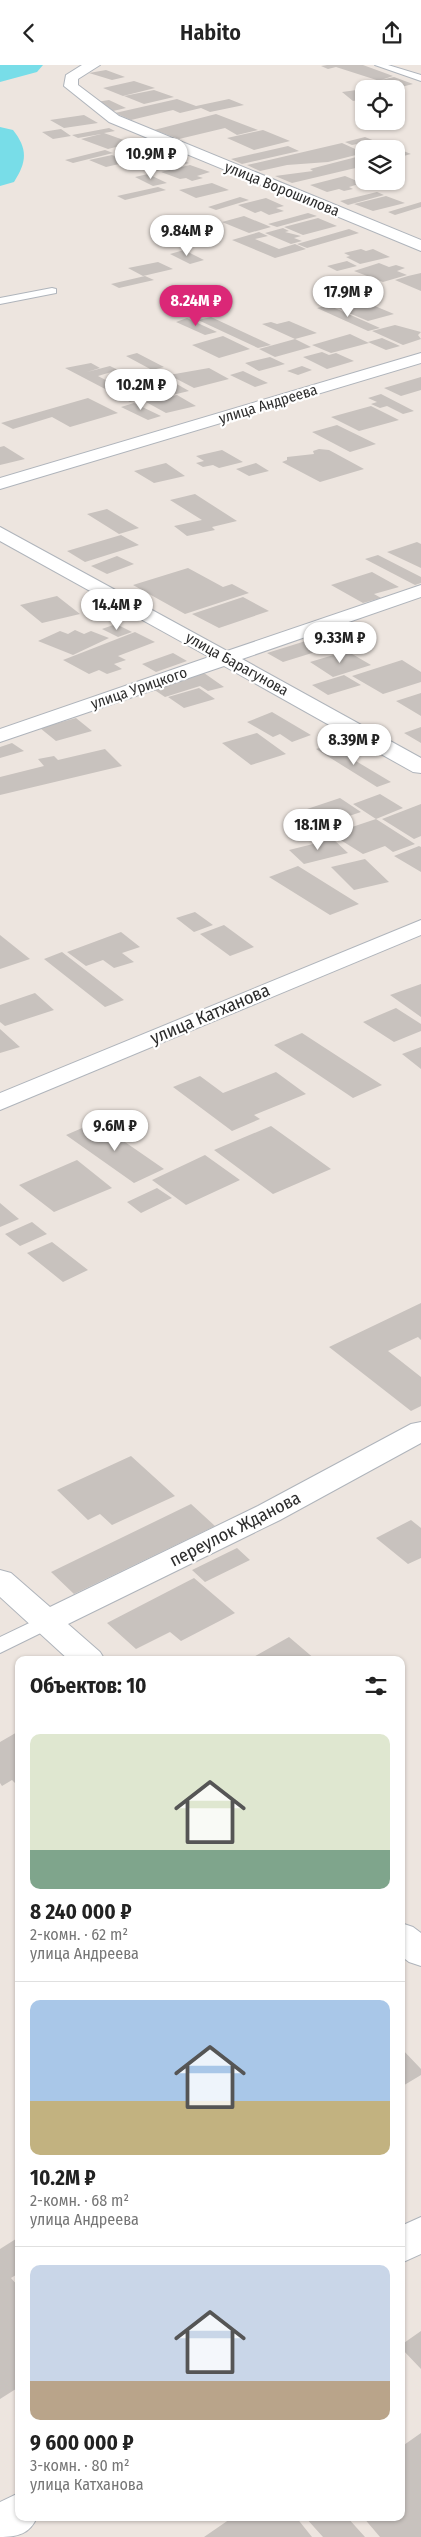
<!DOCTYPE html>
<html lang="ru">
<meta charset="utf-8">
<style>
:root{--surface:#fff;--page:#f6f6f6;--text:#222;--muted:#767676;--line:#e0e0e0;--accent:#db2777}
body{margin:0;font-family:"Fira Sans Condensed",sans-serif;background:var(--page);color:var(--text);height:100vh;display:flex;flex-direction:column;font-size:19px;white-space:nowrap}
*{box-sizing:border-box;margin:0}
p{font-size:16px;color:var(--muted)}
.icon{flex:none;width:28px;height:28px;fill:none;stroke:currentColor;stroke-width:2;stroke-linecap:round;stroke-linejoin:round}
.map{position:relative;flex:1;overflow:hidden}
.panel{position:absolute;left:15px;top:1591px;width:390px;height:865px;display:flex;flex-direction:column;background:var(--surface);border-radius:10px;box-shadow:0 1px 4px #0004}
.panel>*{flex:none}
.controls{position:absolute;left:355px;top:15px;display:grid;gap:10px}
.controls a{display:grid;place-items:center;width:50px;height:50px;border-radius:10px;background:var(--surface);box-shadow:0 1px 4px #0004;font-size:25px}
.price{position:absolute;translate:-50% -42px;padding:0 11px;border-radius:18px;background:#fff;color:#222;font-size:16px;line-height:32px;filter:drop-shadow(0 1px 2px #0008)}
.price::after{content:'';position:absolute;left:50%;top:30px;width:15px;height:11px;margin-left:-8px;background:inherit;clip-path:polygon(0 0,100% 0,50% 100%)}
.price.selected{background:var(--accent);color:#fff}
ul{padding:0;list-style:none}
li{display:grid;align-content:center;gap:10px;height:265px;padding:0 15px}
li+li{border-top:1px solid var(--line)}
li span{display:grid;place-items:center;height:155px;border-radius:10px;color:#555}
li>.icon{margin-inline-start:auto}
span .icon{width:90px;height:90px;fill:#fffc;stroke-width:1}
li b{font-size:21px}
h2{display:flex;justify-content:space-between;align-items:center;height:60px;padding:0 15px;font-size:21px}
header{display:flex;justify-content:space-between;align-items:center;height:65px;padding:0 15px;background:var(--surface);font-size:22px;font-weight:600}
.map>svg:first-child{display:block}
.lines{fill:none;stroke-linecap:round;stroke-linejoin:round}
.river{fill:#78dde8;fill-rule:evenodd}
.building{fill:#c8c2be}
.lane-casing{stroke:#afb4bb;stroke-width:2}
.street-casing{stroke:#afb4bb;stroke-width:2}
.secondary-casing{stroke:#afb4bb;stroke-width:2}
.lane{fill:#fff;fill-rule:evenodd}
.street{fill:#fff;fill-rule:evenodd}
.secondary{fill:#fff;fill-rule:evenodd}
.labels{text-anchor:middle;stroke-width:4.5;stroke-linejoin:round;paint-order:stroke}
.far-street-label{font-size:15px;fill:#2c2c2c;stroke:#fff}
.street-label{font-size:18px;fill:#2c2c2c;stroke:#fff}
</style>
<header><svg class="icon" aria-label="back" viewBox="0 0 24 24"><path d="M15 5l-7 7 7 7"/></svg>Habito<svg class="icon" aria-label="share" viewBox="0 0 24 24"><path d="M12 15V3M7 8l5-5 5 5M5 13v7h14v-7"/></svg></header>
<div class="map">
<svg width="421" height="2472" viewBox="0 0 421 2472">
<rect width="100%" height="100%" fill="#ede5df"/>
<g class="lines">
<path class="river" d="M0,0H43L37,7L0,17Z
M0,62L13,65C28,84 27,97 14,117L0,121Z"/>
</g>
<path class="building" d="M327,0H363L393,11L381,15L394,12L413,19L401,22L405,24L396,26V24H383L376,21L389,19L336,2L328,4L321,1Z
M106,5L125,12L112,15L89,8Z
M134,16L155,23L123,31L103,23Z
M364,24V34L353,36L342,27Z
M154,25L174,32L144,39L124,31Z
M177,34L196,41L229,34L244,40L210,47L201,43L180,48L173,45L131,55L115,48Z
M109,35L126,43L113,46L96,37Z
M216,49L258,65L237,70L225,63L179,74L154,65Z
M84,50L98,58L64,63L50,55Z
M109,63L115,66L104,68L132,78L108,84L81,74L101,69L78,73L72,70Z
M61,64L71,71L53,74L42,67Z
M263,65L290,76L254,85L227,73Z
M365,72L387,81L376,84L362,78L352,80L345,77Z
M342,78L364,88L328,97L287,100L260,106L247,100Z
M288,81L299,86L242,99L231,94Z
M147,82L163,89L153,91L158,93L134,96L117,88Z
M396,83L411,89L396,93Z
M105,85L113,88L73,98L65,95Z
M112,90L142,102L132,105L119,99L106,102L89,95Z
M364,90V101L292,118L275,111L313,106L310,104Z
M177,94L189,98L156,106L144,101Z
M190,100L210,107L197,111L203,113L192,116L186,113L180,114L161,107Z
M148,109L167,118L153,121L135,112Z
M345,111L362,118L349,122L353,124L344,126L339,124L327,127L310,120Z
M212,118L229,125L196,133L179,125Z
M158,122L166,125L125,135L117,131Z
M377,127L384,130L348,140L340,136Z
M386,131L405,138L373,146L354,139Z
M240,132L249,135L216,145L208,142Z
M266,133L284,141L276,143L284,146L269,150L261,146L255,148L238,140Z
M421,137V142L395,150L388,147Z
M308,148L317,151L277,162L268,159Z
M244,151L271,162L249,168L222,157Z
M318,153L337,161L303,170L284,162Z
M283,163L289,166L285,167L301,171L294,173L302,176L291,179L265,168Z
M349,164L359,168L307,183L297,179Z
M259,167L268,171L255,174L279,184L295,179L306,184L275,193L232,175Z
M361,184L366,186L373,184L390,192L360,199L346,192L350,191L344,188Z
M184,185L204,195L190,199L170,189Z
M347,196L357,201L337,206L327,201Z
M158,197L173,204L143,211L128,203Z
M379,198L389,202L396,200L405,203L397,206L407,210L383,217L354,206Z
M421,208V226L395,215L408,211Z
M145,211L154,215L119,223L111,219Z
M370,239L394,249L368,256L344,246Z
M328,240L380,263L368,266L317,243Z
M211,252L271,280L258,283L198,255Z
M187,253L217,267L205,270L176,257Z
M289,256L317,268L295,274L262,259L271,257L277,259Z
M395,260L421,267L418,270L421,274L403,280L372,266Z
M350,269L369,278L331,288L312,280Z
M223,271L250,284L219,293L192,280Z
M382,273L400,281L386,285L368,277Z
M295,274L311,282L275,292L259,284Z
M322,287L329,290L336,288L354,296L327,304L303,292Z
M137,288L164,302L152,305L189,326L168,331L138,314L142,313L135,309L152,305L126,291Z
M270,292L285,299L259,306L245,298Z
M91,298L100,303L87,307L110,301L118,305L98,311L115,320L132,315L144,321L126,326L141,334L130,337L65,303Z
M302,301L312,305L298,310L287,306Z
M209,303L229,314L194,323L169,310Z
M243,306L268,318L255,322L230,310Z
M421,312V325L401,331L384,323Z
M381,329L414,346L403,349L387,341L380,343L371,339L377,337L368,333Z
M177,330L196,341L166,348L146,337Z
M88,333L118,348L70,362L52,352L13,364L1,358Z
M134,338L161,351L148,355L121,342Z
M371,341L399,355L359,366L331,352Z
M337,360L376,379L350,387L312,367Z
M4,381L25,394L0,400V382Z
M319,384L329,385L364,404L320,417L282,397L287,395V392L314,389L313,386Z
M222,385L243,397L219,403L213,400L203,402L196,398L204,396L196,391Z
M166,398L185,411L154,418L134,406Z
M256,398L269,406L249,411L236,404Z
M195,429L237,456L212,462L215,465L187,471L174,461L202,455L170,435Z
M107,444L139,463L119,469L87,449Z
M121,470L139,480L85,497L67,486Z
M417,477L421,479V503L387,487Z
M378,490L421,512V518L415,520L365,494Z
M117,491L134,499L107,509L91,501Z
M188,503L223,522L232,519L249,528L185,549L133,520Z
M372,507L399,522L374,529L381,533L363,538L331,520Z
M57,531L80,549L42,558L20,540Z
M243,532L269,546L219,563L192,549Z
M116,559L132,567L118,572L102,564Z
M75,565L84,569L91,566L109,573L73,590L38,576L60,566L68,569Z
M331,565L353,577L333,584L311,572Z
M135,567L155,577L118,591L126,595L114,599L122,604L107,609L99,605L89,609L63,595Z
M309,575L325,584L283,597L267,588Z
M347,586L371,600L333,612L310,597Z
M173,588L187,596L156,607L142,599Z
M402,595L421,607V617L383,629L352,611Z
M204,608L224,622L208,626L200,621L165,632L153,624Z
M344,610L361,620L328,630L312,620Z
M199,623L215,634L184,643L168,632Z
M421,628V651L396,636Z
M272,647L311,670L292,677L280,669L273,672L247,657Z
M76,653L92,666L56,676L40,663Z
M421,662V678L404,668Z
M257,668L286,689L251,700L222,678Z
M12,678L24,686L0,693V682Z
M329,680L391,717L377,722L316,684Z
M105,684L122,701L0,730V712L44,701L38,694L54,691L58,695Z
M380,729L403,743L376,754L415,779L393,787L385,781L363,789L331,769L376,754L353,739Z
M340,733L361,747L316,762L295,748Z
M421,739V771L414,774L382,754Z
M333,774L348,788L304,799L289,785Z
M419,781L421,782V807L394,791Z
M365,794L389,817L354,825L331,802Z
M298,801L359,839L330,850L269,812Z
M195,847L213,860L194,867L176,853Z
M224,860L254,882L230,891L200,869Z
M121,867L140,882L122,888L134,897L114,903L103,895L86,901L67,887Z
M0,870L30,894L0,904Z
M62,887L124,935L105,942L44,894Z
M421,919V952L390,930Z
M35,928L54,945L5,961L0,957V940Z
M396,943L421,959V966L394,977L363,957Z
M0,964L20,982L0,988Z
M302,968L382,1020L353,1033L274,980Z
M421,982V1004L402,989Z
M276,1007L306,1029L254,1050L260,1054L232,1066L173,1022L200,1011L223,1028Z
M96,1057L164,1104L134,1118L66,1070Z
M271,1061L331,1104L273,1129L214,1085Z
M205,1090L240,1115L186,1140L152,1115Z
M77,1095L112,1123L54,1147L19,1120Z
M157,1123L172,1133L141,1148L127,1137Z
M0,1138L19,1154L0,1162Z
M32,1157L47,1169L20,1181L5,1169Z
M52,1177L88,1205L63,1217L27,1188Z
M421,1238V1275L418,1272L388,1286L421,1312V1341L411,1346L329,1282Z
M131,1391L175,1431L112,1460L100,1449L88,1455L57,1425Z
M191,1439L215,1461L74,1529L51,1507Z
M411,1455L421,1463V1493L408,1499L376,1473Z
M237,1483L250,1495L205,1517L192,1505Z
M194,1513L235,1548L181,1576L170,1567L136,1584L107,1558Z
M289,1572L316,1595H248Z
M19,1666V1722L12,1715L2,1721L0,1718V1677Z
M401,1983L421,2004V2010L401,2022Z
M19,2172V2208L11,2213L19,2222V2322L0,2334V2184Z
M421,2266V2304L401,2283V2280Z
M421,2368V2472H380L363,2452H401V2382Z
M233,2452H296L312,2472H204Z
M305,2452H347L365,2472H323Z"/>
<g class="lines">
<g class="lane-casing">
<path id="lane" d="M375,0H388L421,10V16Z
M52,223L56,224V228L0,239V233Z
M46,1550L53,1552L56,1557L53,1562L0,1588V1572Z"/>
</g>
<g class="street-casing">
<path id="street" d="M82,0H100L78,14V20L119,51L421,175V186L109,57L64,21L66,10Z
M421,288V298L0,424V413Z
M0,462L227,586L421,520V532L242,594L421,693V708L413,707L224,601L0,677V664L209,592L0,476Z
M421,1357V1378L280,1455L68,1559L100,1587L105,1595H69L0,1532V1505L11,1508L50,1542L258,1441L411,1359Z
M401,1858L413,1862L421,1868V1901L409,1897L401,1891Z
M421,2152V2189L401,2198V2161Z
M19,2428V2452H37C30,2469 17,2472 0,2472V2437Z"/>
</g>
<g class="secondary-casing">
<path id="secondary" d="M421,855V870L0,1045V1028Z"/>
</g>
<use href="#lane" class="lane"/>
<use href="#street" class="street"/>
<use href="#secondary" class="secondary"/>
</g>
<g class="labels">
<g class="far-street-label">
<text transform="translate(282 124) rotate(22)" y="5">улица Ворошилова</text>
<text transform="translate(268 339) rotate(-17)" y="5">улица Андреева</text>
<text transform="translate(237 599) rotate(29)" y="5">улица Барагунова</text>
<text transform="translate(139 623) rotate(-19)" y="5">улица Урицкого</text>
</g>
<g class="street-label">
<text transform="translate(210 949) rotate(-23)" y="6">улица Катханова</text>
<text transform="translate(235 1464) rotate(-27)" y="6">переулок Жданова</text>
</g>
</g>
</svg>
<div class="controls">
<a><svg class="icon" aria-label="locate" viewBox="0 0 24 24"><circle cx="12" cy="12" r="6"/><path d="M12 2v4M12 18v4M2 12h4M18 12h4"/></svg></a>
<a><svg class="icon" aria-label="layers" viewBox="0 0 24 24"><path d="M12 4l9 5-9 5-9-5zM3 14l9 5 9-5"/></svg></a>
</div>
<b class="price" style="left:151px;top:115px">10.9M ₽</b>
<b class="price" style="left:187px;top:192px">9.84M ₽</b>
<b class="price" style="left:348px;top:253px">17.9M ₽</b>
<b class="price selected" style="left:196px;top:262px">8.24M ₽</b>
<b class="price" style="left:141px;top:346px">10.2M ₽</b>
<b class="price" style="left:117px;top:566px">14.4M ₽</b>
<b class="price" style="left:340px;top:599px">9.33M ₽</b>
<b class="price" style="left:354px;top:701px">8.39M ₽</b>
<b class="price" style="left:318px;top:786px">18.1M ₽</b>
<b class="price" style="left:115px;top:1087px">9.6M ₽</b>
<section class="panel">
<h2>Объектов: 10<svg class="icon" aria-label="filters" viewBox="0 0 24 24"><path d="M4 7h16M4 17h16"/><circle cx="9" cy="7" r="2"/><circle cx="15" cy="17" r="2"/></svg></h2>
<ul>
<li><span style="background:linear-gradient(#dfe7d0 75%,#7fa58c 0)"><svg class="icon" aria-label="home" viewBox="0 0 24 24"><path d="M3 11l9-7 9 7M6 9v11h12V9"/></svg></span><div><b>8 240 000 ₽</b><p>2-комн. · 62 m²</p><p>улица Андреева</p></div></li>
<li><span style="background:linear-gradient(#a9c7e8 65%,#c2b280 0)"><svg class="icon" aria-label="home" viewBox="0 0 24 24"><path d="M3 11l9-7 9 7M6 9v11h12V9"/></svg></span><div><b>10.2M ₽</b><p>2-комн. · 68 m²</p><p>улица Андреева</p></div></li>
<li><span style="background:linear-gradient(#c9d6e8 75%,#b9a48a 0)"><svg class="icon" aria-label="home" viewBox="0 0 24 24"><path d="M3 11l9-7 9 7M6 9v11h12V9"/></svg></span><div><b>9 600 000 ₽</b><p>3-комн. · 80 m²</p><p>улица Катханова</p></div></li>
</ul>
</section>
</div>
